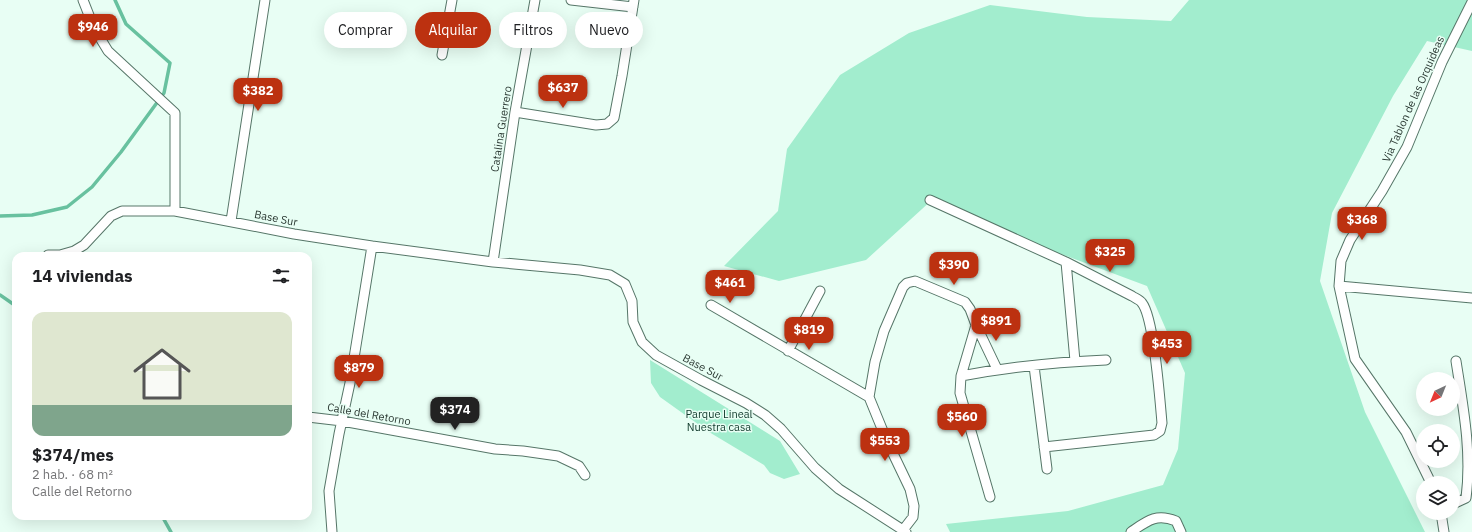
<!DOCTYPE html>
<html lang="es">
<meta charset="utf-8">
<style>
:root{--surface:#fff;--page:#f6f6f6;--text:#202124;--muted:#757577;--line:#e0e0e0;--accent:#bc3110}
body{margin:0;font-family:"IBM Plex Sans",sans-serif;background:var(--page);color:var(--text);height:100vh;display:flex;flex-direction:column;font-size:15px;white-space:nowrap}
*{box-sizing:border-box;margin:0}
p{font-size:13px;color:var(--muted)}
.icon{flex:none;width:22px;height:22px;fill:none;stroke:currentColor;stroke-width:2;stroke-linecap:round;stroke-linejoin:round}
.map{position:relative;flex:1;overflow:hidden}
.panel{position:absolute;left:12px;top:252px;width:300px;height:268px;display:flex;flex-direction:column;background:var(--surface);border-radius:12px;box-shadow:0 4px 16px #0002}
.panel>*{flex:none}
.hud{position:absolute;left:324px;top:12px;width:380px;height:36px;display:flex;gap:8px}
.needle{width:26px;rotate:223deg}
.buttons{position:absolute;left:1416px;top:372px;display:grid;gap:8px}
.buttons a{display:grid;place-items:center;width:44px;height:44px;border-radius:50%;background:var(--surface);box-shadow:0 4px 16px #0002;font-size:20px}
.price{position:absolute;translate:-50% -34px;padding:0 9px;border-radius:8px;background:var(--accent);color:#fff;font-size:13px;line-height:26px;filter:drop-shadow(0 1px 2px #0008)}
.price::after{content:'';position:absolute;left:50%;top:24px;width:12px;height:9px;margin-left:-6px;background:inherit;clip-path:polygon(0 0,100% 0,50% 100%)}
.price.active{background:#222;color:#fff}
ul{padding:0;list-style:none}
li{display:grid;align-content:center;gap:8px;height:212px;padding:0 20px}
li+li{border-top:1px solid var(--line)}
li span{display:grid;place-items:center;height:124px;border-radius:12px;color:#555}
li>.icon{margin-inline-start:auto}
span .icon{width:72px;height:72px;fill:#fffc;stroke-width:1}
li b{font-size:17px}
h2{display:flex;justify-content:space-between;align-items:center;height:48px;padding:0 20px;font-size:17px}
.chip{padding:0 14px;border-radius:18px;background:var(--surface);box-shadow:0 4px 16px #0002;font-size:14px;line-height:36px}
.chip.active{background:var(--accent);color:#fff}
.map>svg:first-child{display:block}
.green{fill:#a2edce}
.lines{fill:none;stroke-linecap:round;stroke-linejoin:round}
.stream{stroke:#68c19f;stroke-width:3.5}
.minor-casing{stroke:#567668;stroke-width:11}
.minor{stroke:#fff;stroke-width:9}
.labels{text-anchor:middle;stroke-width:3;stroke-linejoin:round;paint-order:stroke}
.street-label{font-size:11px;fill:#2a3832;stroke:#e8fef4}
.park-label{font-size:11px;fill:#0e3729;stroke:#e8fef4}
</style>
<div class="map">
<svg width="1472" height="532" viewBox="0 0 1472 532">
<rect width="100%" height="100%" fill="#e8fef4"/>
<path class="green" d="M1189,0H1472V51L1427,41L1393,96L1332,213L1320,281L1365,412L1425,532H950L946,524L1068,511L1163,485L1178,449L1185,373L1147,286L1045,248L933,199L866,260L779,281L724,266L778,211L787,149L840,75L909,33L990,5L1087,17L1171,21Z
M650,360L780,441L800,474L784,479L770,473L764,465L709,432L660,397L651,383Z"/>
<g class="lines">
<path class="stream" d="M0,216L32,215L67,207L92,187L121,152L164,93L170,63L126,24L115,0
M0,295L16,306
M162,516L171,532"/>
<g class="minor-casing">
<path id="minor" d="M83,0L94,28L108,51L175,113V211
M571,0L633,7
M442,55L452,0
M515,112L596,125L607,124L614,118L622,76L634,0
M930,200L1066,262L1132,296C1135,298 1140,300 1142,303C1154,318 1160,401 1162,423L1160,431L1154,435L1044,447
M231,221L265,0
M48,255H60L74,251L84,245L111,216L122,211H175L294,234L372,246L493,262L580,270L610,275L625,284L632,301L633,322L642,342L656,355L701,380L746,403L765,415L781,429L815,468L839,489L906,532
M493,262L515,112L535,0
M1066,262L1075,361
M1339,286L1472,298
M711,305L869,397
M976,325L961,376L960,393L990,497
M788,351L820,291
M1034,366L1047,469
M961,376C1009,367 1057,362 1106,360
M308,417L342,421L495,449L523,451L558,456L579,466L585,475
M1431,483L1406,432L1355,359L1339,286L1341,261L1350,240L1382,191L1407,147L1442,62L1472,2
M1453,504L1466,498C1472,452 1463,406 1456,361
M1441,513L1444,532
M903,530L913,517L914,506L910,489L887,441L869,397L875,362L884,331L903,287L907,283L915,281L965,302L970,309L976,325L997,369
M332,532L329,491L339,434L350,383L372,246
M1131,532C1147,521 1156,513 1176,521L1181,532"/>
</g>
<use href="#minor" class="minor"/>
</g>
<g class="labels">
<g class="street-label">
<text transform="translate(1413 99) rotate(-66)" y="4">Via Tablon de las Orquideas</text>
<text transform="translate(501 129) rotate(-81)" y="4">Catalina Guerrero</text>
<text transform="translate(276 218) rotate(11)" y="4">Base Sur</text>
<text transform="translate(703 367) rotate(28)" y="4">Base Sur</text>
<text transform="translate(369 414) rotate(10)" y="4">Calle del Retorno</text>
</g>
<g class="park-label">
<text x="719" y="418">Parque Lineal<tspan x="719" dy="13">Nuestra casa</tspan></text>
</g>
</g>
</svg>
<div class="buttons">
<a><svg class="needle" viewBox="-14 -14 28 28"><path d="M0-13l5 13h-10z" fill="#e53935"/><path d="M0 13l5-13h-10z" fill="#757577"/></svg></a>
<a><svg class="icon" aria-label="locate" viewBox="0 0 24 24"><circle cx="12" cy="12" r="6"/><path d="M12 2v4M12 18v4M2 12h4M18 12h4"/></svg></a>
<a><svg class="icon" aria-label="layers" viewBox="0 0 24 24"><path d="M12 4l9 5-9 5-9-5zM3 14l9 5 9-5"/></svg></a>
</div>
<b class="price" style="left:93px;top:48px">$946</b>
<b class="price" style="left:563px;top:109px">$637</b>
<b class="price" style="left:258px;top:112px">$382</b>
<b class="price" style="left:1362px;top:241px">$368</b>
<b class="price" style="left:1110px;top:273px">$325</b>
<b class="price" style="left:954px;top:286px">$390</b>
<b class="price" style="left:730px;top:304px">$461</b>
<b class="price" style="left:996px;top:342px">$891</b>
<b class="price" style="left:809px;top:351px">$819</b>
<b class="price" style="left:1167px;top:365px">$453</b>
<b class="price" style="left:359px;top:389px">$879</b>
<b class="price active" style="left:455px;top:431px">$374</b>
<b class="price" style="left:962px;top:438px">$560</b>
<b class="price" style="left:885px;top:462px">$553</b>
<div class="hud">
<a class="chip">Comprar</a>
<a class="chip active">Alquilar</a>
<a class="chip">Filtros</a>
<a class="chip">Nuevo</a>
</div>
<section class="panel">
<h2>14 viviendas<svg class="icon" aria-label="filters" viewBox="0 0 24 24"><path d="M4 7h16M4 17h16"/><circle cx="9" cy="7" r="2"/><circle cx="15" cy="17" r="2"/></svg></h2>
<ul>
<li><span style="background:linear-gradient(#dfe7d0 75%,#7fa58c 0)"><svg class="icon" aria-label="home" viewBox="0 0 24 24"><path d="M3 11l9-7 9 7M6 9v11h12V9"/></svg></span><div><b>$374/mes</b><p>2 hab. · 68 m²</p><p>Calle del Retorno</p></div></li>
</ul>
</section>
</div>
